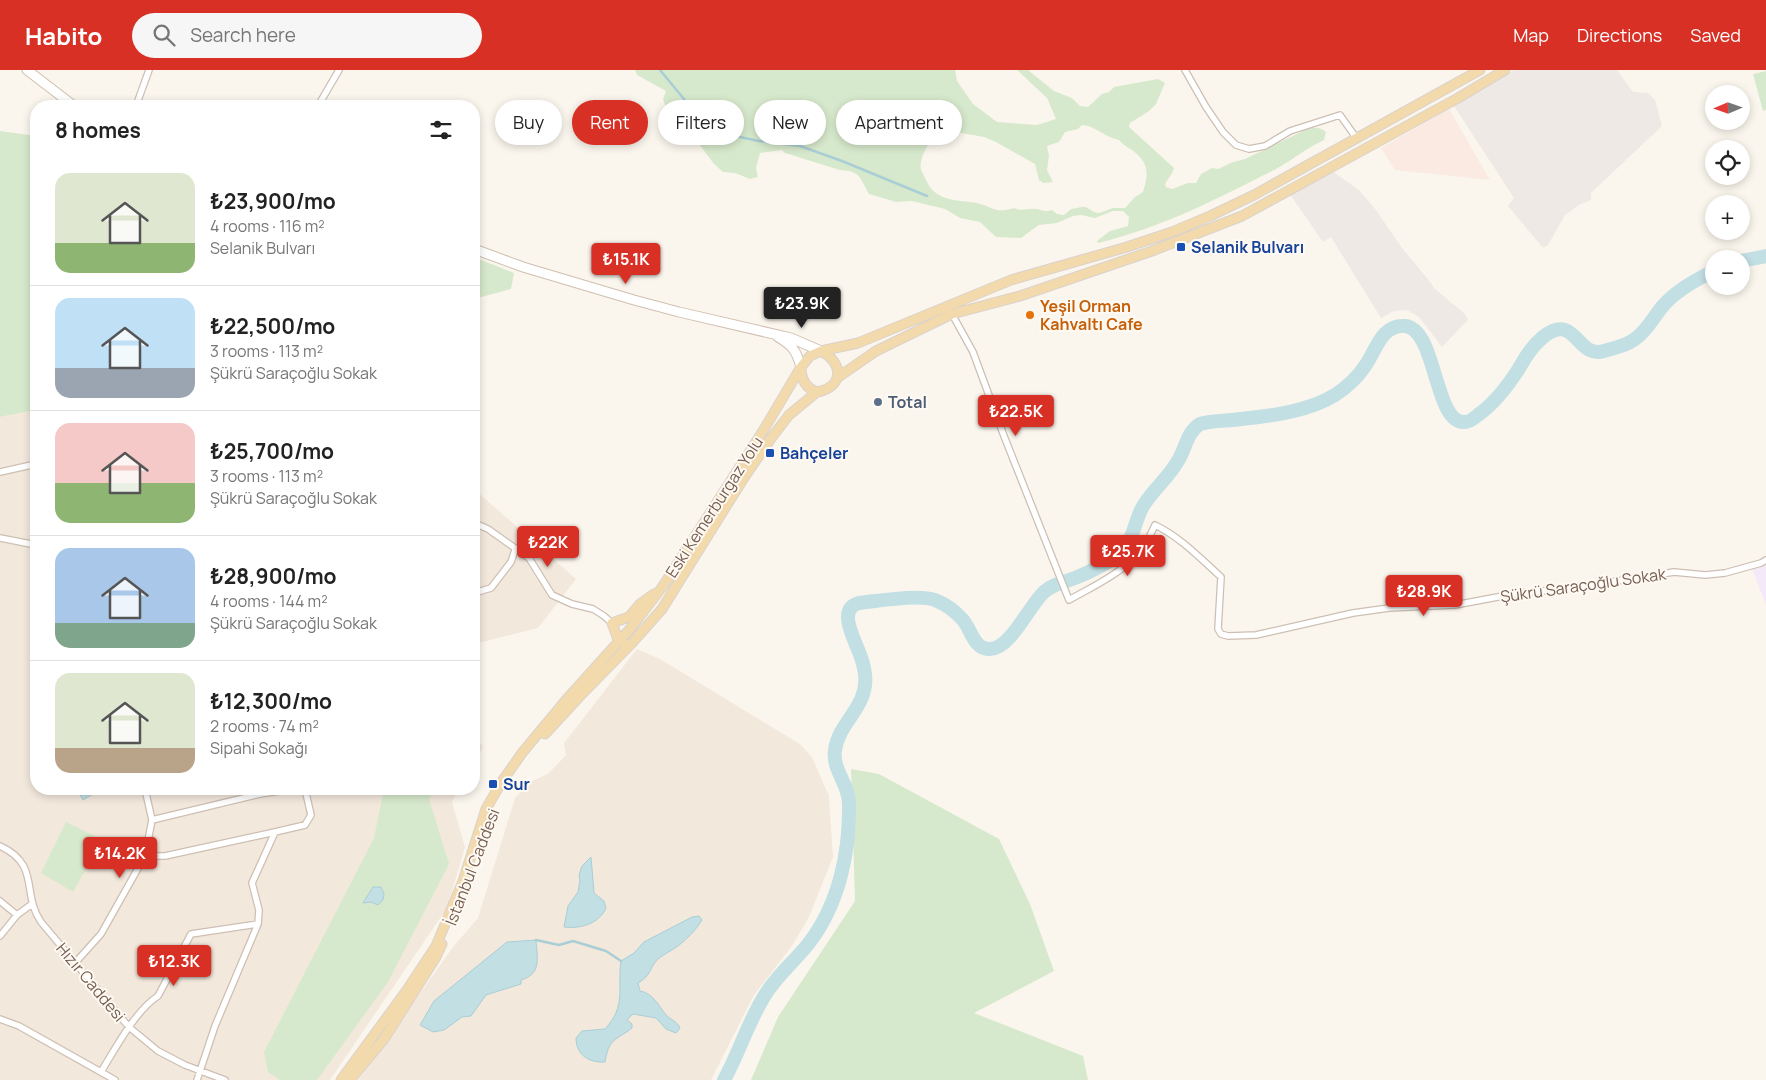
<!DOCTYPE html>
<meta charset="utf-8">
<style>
:root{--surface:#fff;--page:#f6f6f6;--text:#222;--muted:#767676;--line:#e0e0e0;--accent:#d93025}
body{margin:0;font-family:Manrope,sans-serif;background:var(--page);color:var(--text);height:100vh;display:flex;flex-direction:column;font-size:19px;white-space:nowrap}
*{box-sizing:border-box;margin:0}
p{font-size:16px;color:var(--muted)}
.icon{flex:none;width:28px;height:28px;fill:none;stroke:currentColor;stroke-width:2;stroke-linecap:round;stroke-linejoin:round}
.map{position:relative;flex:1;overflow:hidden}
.side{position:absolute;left:30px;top:30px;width:450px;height:695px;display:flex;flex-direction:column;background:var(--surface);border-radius:20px;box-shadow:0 2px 8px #0003}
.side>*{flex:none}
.top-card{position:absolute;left:495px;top:30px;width:475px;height:45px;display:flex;gap:10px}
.needle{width:32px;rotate:268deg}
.tools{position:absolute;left:1705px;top:15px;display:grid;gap:10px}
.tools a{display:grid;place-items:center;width:45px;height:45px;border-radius:50%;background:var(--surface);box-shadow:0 2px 8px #0003;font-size:25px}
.price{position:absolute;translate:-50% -42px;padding:0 11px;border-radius:5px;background:var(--accent);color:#fff;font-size:16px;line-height:32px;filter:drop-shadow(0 1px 2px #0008)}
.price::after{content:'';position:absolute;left:50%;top:30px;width:15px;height:11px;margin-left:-8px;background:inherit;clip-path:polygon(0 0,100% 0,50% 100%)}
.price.selected{background:#222;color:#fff}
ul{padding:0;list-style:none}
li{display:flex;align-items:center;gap:15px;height:125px;padding:0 25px}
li+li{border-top:1px solid var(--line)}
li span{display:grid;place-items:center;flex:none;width:140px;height:100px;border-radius:15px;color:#555}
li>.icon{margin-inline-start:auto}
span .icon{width:60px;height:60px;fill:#fffc;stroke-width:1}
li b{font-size:21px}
h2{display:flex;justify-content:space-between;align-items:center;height:60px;padding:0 25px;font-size:21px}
.pill{padding:0 18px;border-radius:22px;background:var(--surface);box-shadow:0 2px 8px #0003;font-size:18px;line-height:45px}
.pill.selected{background:var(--accent);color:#fff}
header{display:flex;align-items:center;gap:30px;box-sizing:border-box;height:70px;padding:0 25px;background:var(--accent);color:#fff}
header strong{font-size:24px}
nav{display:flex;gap:28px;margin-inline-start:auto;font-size:18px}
.search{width:350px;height:45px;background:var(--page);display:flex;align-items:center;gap:12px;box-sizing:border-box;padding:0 18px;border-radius:28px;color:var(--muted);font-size:19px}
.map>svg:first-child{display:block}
.residential{fill:#f3e8dc}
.commercial{fill:#faeae2}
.industrial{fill:#eee9e5}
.education{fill:#f3e9f8}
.green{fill:#d7e9cc;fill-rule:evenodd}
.water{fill:#c2dfe4;stroke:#a9ced5}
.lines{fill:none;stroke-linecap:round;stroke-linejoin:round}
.stream{stroke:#a9ced5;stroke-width:2.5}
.river{stroke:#c2dfe4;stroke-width:14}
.street-casing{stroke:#cdbfb3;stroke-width:8}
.secondary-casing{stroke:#d0bfb1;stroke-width:11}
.primary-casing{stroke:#d9d2ce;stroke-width:11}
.street{stroke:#fff;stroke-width:5.5}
.secondary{stroke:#fff;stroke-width:9}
.primary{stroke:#f3daac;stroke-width:9}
.transit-dot{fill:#1a4fb4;stroke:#fefaf3;stroke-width:2}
.food-dot{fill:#e8710a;stroke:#fefaf3;stroke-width:2}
.service-dot{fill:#5c6f8a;stroke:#fefaf3;stroke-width:2}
.labels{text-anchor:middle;stroke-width:4;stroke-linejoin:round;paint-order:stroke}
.transit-label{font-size:16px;font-weight:bold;fill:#164399;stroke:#fefaf3;text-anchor:start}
.food-label{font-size:16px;font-weight:bold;fill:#c56008;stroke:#fefaf3;text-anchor:start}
.service-label{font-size:16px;font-weight:bold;fill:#4e5e75;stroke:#fefaf3;text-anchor:start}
.street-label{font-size:16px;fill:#765e51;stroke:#fefaf3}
</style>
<header>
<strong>Habito</strong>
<div class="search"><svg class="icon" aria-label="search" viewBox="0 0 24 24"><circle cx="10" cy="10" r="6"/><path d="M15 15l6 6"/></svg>Search here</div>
<nav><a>Map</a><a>Directions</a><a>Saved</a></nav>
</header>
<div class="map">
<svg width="1766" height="1010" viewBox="0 0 1766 1010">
<rect width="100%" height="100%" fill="#fbf6ed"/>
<path class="residential" d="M36,340V719H459L452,732L465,777L447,838L330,1010H0V347Z
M474,419L576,509L538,558L474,574V575Z
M637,579L660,589L800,674L812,687L829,726L833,787L809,847L792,876L754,925L711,1010H358L453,877L478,848L515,728L530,712L548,704L566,685L564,673Z
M474,664L483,677L474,693Z"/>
<path class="commercial" d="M1449,39L1490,110L1395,100L1381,78Z"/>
<path class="industrial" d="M1514,0H1617L1633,22L1648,23L1655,30L1662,56L1591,123V130L1579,135L1565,145L1548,175L1543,178L1508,136L1514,128L1452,33Z
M1329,99L1359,120L1376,140L1402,178L1427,208L1435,219L1465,244L1468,250L1442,277L1419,247L1407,240L1394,241L1381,248L1331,167L1323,172L1289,123Z"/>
<path class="education" d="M1766,489V535L1751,496Z"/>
<path class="green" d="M635,0H955L957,11L973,34L997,52L1037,55L1056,49L1047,28L1017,0H1028L1054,21L1072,28L1080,36L1088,37L1102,24L1109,22L1114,17L1158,9L1165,13L1156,34L1149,41L1130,53L1129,57L1174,98L1172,103L1165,114L1166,117L1172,119L1188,113H1196L1201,104L1212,98L1218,99L1233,92L1245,89L1307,59C1315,57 1320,57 1326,62L1324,70C1303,80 1293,90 1274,100C1215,130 1163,157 1098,173L1097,171L1110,161L1128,156L1129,147L1123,141H1113L1095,148L1081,145L1073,146L1057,153L1039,155L1021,168L996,167L980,152L960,148L945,139L912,131L896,132L869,124C860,109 861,101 840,100L785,83L782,80L760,83L756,98L758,107L750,109L735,103L723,102L714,94L696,70L667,40L663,29L666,21L637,5ZM1082,55C1096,56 1106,68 1119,70C1125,77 1132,79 1138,85C1150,97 1147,108 1143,122L1135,127L1125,138H1113L1099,143L1094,142L1086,137H1082L1071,139L1064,145L1057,144L1052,140C1043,143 1042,139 1035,139C1026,138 1024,142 1014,138C995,144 993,137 977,133C966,131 948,131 939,125C934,122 931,119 928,114C926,109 923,104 921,100C918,89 931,69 937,61H950L984,67L996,72L1035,94L1039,110L1043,113L1053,112L1047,100L1049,86L1047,76L1059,72L1065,62L1078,59Z
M1766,1V40L1763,41L1753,4Z
M0,61L36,66V340L0,347Z
M474,187L514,203L511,219L474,229Z
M851,699L879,704L999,769L1030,834L1054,901L974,943L1083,986L1088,1010H751L778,947L855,831Z
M384,719H435L429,729L449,794L388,912L317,1010H280L268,1002L264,982L374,768Z
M66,752L101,769L102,771L93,787H91L93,788L83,805L81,804L82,806L73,822L41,803Z"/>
<path class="water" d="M77,719H90L93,724L83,730Z
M591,787L594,823L604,831L606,838C599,854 580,859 564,857L568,836L578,822L580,810L579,805L582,796Z
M373,817H381L384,824L383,830L378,835L371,832L363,833Z
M699,846L702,850C696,860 687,869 678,876C671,881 664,884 658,889C649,898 652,905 638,913L640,921C653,923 659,936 666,945C671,950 677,951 680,958L676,963L666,959L656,948L633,944L627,950L632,954V958C615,971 609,968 605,992C589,993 576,985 576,968L582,961L605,959C627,935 617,919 621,891L634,883L644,872L692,847Z
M536,870C537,888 542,904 521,910V914L486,925L471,946L462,947L444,960L433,962L420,955L434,931L507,872Z"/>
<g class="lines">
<path class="stream" d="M660,0L698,46L730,65L759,71L800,76L842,91L927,126
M536,870L559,875L573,871L606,881L621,891"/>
<path class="river" d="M1741,191L1766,186
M724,1010C739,983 748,952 765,925C777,905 795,891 809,873C839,834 850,782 849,733C849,714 832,700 835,680C839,651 869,637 865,604C864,596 862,589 859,582C854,568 837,539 859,533C879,531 918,524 935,530C945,534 956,542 963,550C971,559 974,580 990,579C1011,578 1029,536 1044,522C1053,514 1064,512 1075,508C1088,503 1115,490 1124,479C1134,467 1135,451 1142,438C1152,420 1169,408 1179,389C1186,377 1187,362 1200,354C1213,350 1228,351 1241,349C1272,346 1309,341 1335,325C1347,317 1358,307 1365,296C1376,281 1381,254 1405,256C1437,259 1434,355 1465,352C1470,352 1474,348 1478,345C1495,333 1507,317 1518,300C1525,288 1532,276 1543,267C1576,241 1576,289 1604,281C1614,278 1626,276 1635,269C1647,261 1653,248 1662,237C1675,221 1695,210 1714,201"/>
<g class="street-casing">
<path id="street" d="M1185,0L1206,37L1223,62L1236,75L1249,79L1265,76L1290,61L1340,45L1357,69
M136,36L149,0
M318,36L339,0
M952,244L973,282L1004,366L1069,530C1106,509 1138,497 1155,455C1180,467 1200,488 1221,507L1218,559L1221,564L1228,566L1256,565L1353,543L1389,538L1455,535L1519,523L1566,519L1674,502L1705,505L1725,503L1761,493L1766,490
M0,402L36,394
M474,453L488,459L529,488L552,525L572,534L593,539L604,546L612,553
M0,468L36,475
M474,523L491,518L511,492L515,480
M152,750L260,724L292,719
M0,776C41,795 21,823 41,852L129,957L158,981L185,995L225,1010
M145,786H165L275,762
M0,831L17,845
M0,866L17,845L32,834
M75,893L101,864L145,786L152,750L145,719
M0,949L19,956L115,1010
M101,1002C115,979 135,941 158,926L191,864L258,854
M197,1010L215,956L258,854L259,840L252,813L275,762L305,755L311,745L305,719"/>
</g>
<g class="secondary-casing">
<path id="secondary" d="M27,0L74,36
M474,179L523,197L634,230L679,242L791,268L821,281
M778,267C793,276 796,280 801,297"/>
</g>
<g class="primary-casing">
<path id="primary" d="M801,297C801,309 805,318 817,322C844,317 844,293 821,281
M837,308L876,281L952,244L1020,226L1152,181L1242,146L1458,28L1505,0
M612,553L629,547L640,534L654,524
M612,553L619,572L623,573
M545,664L581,625L631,574L662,539L745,406L772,367L789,345L817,322
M341,1010L407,920L436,876L463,811L486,739L501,713L522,683L566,630L630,559L663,516L763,361L801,297L810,286L821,281L858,273L1011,210L1127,177L1172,162L1210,146L1254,125L1480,0
M350,1010L384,969L436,887L442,874"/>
</g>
<use href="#street" class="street"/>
<use href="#secondary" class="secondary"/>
<use href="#primary" class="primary"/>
</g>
<g class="transit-dot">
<rect x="1176" y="172" width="10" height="10" rx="2.5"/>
<rect x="765" y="378" width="10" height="10" rx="2.5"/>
<rect x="488" y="709" width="10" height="10" rx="2.5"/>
</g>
<circle class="food-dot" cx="1030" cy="245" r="5"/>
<circle class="service-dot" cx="878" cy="332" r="5"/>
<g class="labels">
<g class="transit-label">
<text x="1191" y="183">Selanik Bulvarı</text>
<text x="780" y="389">Bahçeler</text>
<text x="503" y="720">Sur</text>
</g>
<g class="food-label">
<text x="1040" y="242">Yeşil Orman<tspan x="1040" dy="18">Kahvaltı Cafe</tspan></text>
</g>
<g class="service-label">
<text x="888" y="338">Total</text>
</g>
<g class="street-label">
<text transform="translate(714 437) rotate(-57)" y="6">Eski Kemerburgaz Yolu</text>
<text transform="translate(1583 515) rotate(-8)" y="6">Şükrü Saraçoğlu Sokak</text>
<text transform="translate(472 797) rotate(-69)" y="6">İstanbul Caddesi</text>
<text transform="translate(91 912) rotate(50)" y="6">Hızır Caddesi</text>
</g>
</g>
</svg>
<div class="tools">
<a><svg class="needle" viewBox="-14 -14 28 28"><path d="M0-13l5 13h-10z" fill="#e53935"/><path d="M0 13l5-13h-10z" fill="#767676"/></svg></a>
<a><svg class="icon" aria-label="locate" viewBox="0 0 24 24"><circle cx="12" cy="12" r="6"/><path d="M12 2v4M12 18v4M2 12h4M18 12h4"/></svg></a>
<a>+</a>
<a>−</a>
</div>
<b class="price" style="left:626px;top:215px">₺15.1K</b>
<b class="price selected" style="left:802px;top:259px">₺23.9K</b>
<b class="price" style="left:1016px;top:367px">₺22.5K</b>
<b class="price" style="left:548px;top:498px">₺22K</b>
<b class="price" style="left:1128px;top:507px">₺25.7K</b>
<b class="price" style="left:1424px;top:547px">₺28.9K</b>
<b class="price" style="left:120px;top:809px">₺14.2K</b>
<b class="price" style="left:174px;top:917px">₺12.3K</b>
<div class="top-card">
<a class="pill">Buy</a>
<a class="pill selected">Rent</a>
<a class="pill">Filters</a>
<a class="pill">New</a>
<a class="pill">Apartment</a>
</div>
<section class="side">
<h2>8 homes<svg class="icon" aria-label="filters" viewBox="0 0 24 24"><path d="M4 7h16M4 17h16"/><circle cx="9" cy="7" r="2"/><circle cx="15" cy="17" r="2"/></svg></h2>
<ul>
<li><span style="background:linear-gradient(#dfe7d0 70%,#8fb573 0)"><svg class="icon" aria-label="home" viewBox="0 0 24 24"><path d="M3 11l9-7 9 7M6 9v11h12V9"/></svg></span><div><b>₺23,900/mo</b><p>4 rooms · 116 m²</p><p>Selanik Bulvarı</p></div></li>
<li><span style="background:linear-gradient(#bfe0f5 70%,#9aa5b1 0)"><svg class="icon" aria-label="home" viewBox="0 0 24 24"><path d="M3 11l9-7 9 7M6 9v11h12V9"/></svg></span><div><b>₺22,500/mo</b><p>3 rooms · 113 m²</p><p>Şükrü Saraçoğlu Sokak</p></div></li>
<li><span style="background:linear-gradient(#f6c9c9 60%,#8fb573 0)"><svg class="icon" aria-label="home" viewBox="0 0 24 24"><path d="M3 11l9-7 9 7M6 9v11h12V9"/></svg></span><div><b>₺25,700/mo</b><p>3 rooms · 113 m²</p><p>Şükrü Saraçoğlu Sokak</p></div></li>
<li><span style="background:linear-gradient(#a9c7e8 75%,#7fa58c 0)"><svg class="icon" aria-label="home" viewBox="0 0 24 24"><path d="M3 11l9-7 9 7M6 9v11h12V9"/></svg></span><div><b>₺28,900/mo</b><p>4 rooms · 144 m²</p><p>Şükrü Saraçoğlu Sokak</p></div></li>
<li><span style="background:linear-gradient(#dfe7d0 75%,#b9a48a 0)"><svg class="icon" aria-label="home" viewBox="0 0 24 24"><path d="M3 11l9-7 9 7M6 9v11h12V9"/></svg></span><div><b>₺12,300/mo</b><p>2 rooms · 74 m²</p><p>Sipahi Sokağı</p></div></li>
</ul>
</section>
</div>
